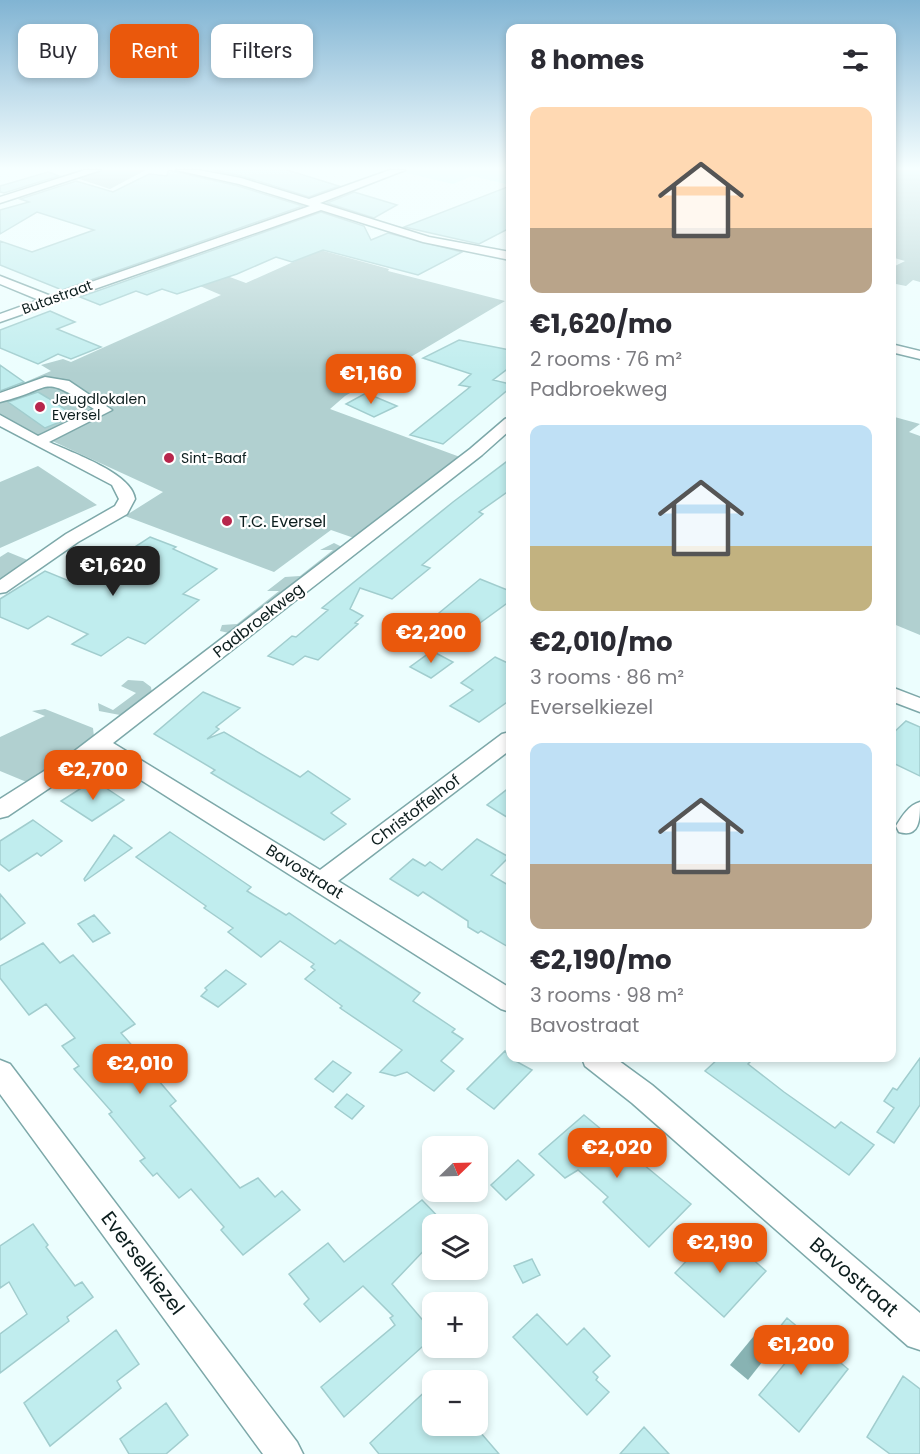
<!DOCTYPE html>
<meta charset="utf-8">
<style>
:root{--surface:#fff;--page:#f2f2f3;--text:#2b2b33;--muted:#7c7c81;--accent:#ea580c}
body{margin:0;font-family:Poppins,sans-serif;background:var(--page);color:var(--text);height:100vh;display:flex;flex-direction:column;font-size:22px;white-space:nowrap}
*{box-sizing:border-box;margin:0}
p{font-size:20px;color:var(--muted)}
.icon{flex:none;width:33px;height:33px;fill:none;stroke:currentColor;stroke-width:2;stroke-linecap:round;stroke-linejoin:round}
.map{position:relative;flex:1;overflow:hidden}
.side{position:absolute;left:506px;top:24px;width:390px;height:1038px;display:flex;flex-direction:column;background:var(--surface);border-radius:12px;box-shadow:0 3px 9px #0003}
.side>*{flex:none}
.banner{position:absolute;left:18px;top:24px;width:398px;height:54px;display:flex;gap:12px}
.needle{width:39px;rotate:67deg}
.controls{position:absolute;left:422px;top:1136px;display:grid;gap:12px}
.controls a{display:grid;place-items:center;width:66px;height:66px;border-radius:12px;background:var(--surface);box-shadow:0 3px 9px #0003;font-size:30px}
.price{position:absolute;translate:-50% -51px;padding:0 14px;border-radius:12px;background:var(--accent);color:#fff;font-size:20px;line-height:39px;filter:drop-shadow(0 2px 3px #0008)}
.price::after{content:'';position:absolute;left:50%;top:36px;width:18px;height:14px;margin-left:-9px;background:inherit;clip-path:polygon(0 0,100% 0,50% 100%)}
.price.selected{background:#222;color:#fff}
ul{padding:0;list-style:none}
li{display:grid;align-content:center;gap:12px;height:318px;padding:0 24px}
li span{display:grid;place-items:center;height:186px;border-radius:12px;color:#555}
li>.icon{margin-inline-start:auto}
span .icon{width:108px;height:108px;fill:#fffc;stroke-width:1}
li b{font-size:26px}
h2{display:flex;justify-content:space-between;align-items:center;height:72px;padding:0 24px;font-size:26px}
.chip{padding:0 21px;border-radius:12px;background:var(--surface);box-shadow:0 3px 9px #0003;font-size:21px;line-height:54px}
.chip.selected{background:var(--accent);color:#fff}
.map>svg:first-child{display:block}
.built{fill:#c6feff}
.green{fill:#b1d0d0}
.water{fill:#88b3b3}
.building{fill:#c0edee;stroke:#a1cdce;stroke-width:1.5}
.lines{fill:none;stroke-linecap:round;stroke-linejoin:round}
.minor-casing{stroke:#7da8a9;stroke-width:3}
.minor{fill:#fff;fill-rule:evenodd}
.poi-dot{fill:#b7264c;stroke:#fff;stroke-width:2}
.labels{text-anchor:middle;stroke-width:4.5;stroke-linejoin:round;paint-order:stroke}
.far-street-label{font-size:14px;fill:#0c1d1d;stroke:#fff}
.far-poi-label{font-size:14px;fill:#0c1d1d;stroke:#fff;text-anchor:start}
.poi-label{font-size:16px;fill:#0c1d1d;stroke:#fff;text-anchor:start}
.street-label{font-size:16px;fill:#0c1d1d;stroke:#fff}
.near-street-label{font-size:20px;fill:#0c1d1d;stroke:#fff}
</style>
<div class="map">
<svg width="920" height="1454" viewBox="0 0 920 1454">
<rect width="100%" height="100%" fill="#ecfefe"/>
<path class="built" d="M393,170H510V185L472,176L453,184Z"/>
<path class="green" d="M101,170H146L110,189L76,178Z
M891,170H920V282L913,280L906,286L891,283V268L905,261L891,257Z
M320,250L389,269L388,271L505,301L345,396L330,409L460,457L359,536L354,538L331,530L274,572L125,516L163,492L50,440L43,443L0,416V393L51,371L41,365L63,359L71,362L221,295L153,266L178,258L246,283Z
M891,416L920,424L909,432L920,436V635L891,623Z
M38,466L97,505L0,548V482Z
M334,543L342,547L229,633L220,631L222,625L237,624L279,591H267L285,577L300,576L333,550H320Z
M8,552L30,561L0,579V557Z
M128,680L143,681L151,687L152,693L120,715L99,711L98,703L113,710L136,693L121,686Z
M45,709L93,728L94,737L29,783L0,771V737L45,716L32,711Z"/>
<path class="water" d="M758,1331L775,1346L748,1380L730,1365Z"/>
<path class="building" d="M168,170L238,186L303,206L62,290L0,265V241L32,252L94,230L37,212L0,234V210L29,202L20,199L76,181L113,192L149,174L167,176Z
M211,170H287L339,186L309,197L242,176Z
M48,172L59,176L4,193L0,192V186Z
M510,186V228L479,244L404,227Z
M354,192L397,205L374,218L327,203Z
M321,212L364,226L371,240L388,233L462,252L418,275L323,250L292,262L276,257L237,274L177,294L162,289L147,295L136,291L100,305L80,297Z
M50,311L75,322L57,329L101,347L71,359L58,354L38,364L0,348V330Z
M459,340L510,350V367L493,380L510,384V388L443,444L410,435L470,387L459,385L471,374L423,358Z
M0,365L24,382L0,391Z
M38,392L48,398L75,416L45,428L8,402Z
M366,393L397,406L374,417L346,404Z
M510,459V490L479,512L483,514L422,565L430,568L392,599L360,588L350,609L363,616L355,623L358,624L318,660L305,656L293,665L268,656L292,636L296,637L328,610L322,608L453,502Z
M150,537L176,547L173,549L217,569L183,594L199,600L145,644L128,637L101,656L72,644L88,634L48,616L28,629L0,617V599L45,571L74,583L94,570L98,571Z
M480,579L510,591V601L469,631L433,618Z
M432,651L453,662L431,678L410,667Z
M495,657L510,664V700L479,722L450,706L473,690L461,683Z
M203,692L240,708L216,727L219,729L207,739L224,732L300,777L308,771L350,799L331,813L346,824L324,840L243,792L211,773L215,770L154,734Z
M906,721L920,727V776L891,762V735Z
M94,780L124,800L92,821L61,801Z
M510,787V819L487,805Z
M33,820L62,841L41,856L37,853L9,871L0,864V841Z
M170,832L251,887L247,891L286,915L289,913L335,944L340,940L420,993L413,1001L455,1029L452,1032L463,1039L441,1061L454,1071L434,1091L407,1072L395,1076L380,1072L402,1050L340,1008L342,1006L305,979L315,970L311,967L314,964L280,941L261,957L228,932L233,928L204,908L206,906L136,857Z
M114,835L132,848L85,881L84,879Z
M477,839L509,857L491,875L510,886V948L481,931L478,933L468,927V921L423,892L418,896L390,879L413,859L425,866L430,862L442,870Z
M0,894L25,923L0,940Z
M94,915L110,933L93,942L78,924Z
M43,943L60,963L73,955L135,1024L121,1033L136,1050L134,1052L176,1101L170,1106L240,1188L258,1178L275,1197L282,1191L300,1210L243,1255L221,1230L224,1227L191,1189L179,1198L157,1173L153,1176L140,1161L145,1158L109,1114L112,1112L74,1069L79,1066L62,1046L75,1038L46,1004L29,1015L0,978V966Z
M226,970L246,984L218,1007L201,996L207,990L205,988Z
M505,1051L510,1058L532,1070L494,1109L467,1089Z
M719,1058H754L748,1064L784,1092L835,1128L841,1122L874,1145L849,1175L705,1071Z
M920,1058V1105L894,1143L877,1132L894,1108L884,1101L893,1088L897,1090Z
M333,1061L351,1073L333,1092L315,1079Z
M347,1094L364,1106L352,1119L335,1107Z
M584,1115L691,1204L649,1247L603,1202L608,1197L578,1170L565,1178L539,1154Z
M518,1160L534,1175L506,1200L491,1185Z
M422,1200L445,1224H432V1242L392,1284L432,1331V1338L344,1417L321,1387L395,1325L390,1318L393,1316L363,1286L320,1322L304,1304L309,1299L289,1274L328,1243L344,1262Z
M33,1224L48,1245L46,1247L75,1286L82,1282L93,1297L67,1317L69,1321L0,1373V1334L27,1314L9,1282L0,1288V1246Z
M713,1233L730,1248L734,1243L766,1271L724,1317L675,1273Z
M532,1259L540,1275L523,1283L514,1266Z
M537,1314L567,1345L584,1328L610,1356L593,1372L598,1377L596,1380L609,1392L587,1415L513,1337Z
M787,1318L848,1369L799,1432L759,1395L791,1356L771,1338Z
M116,1330L139,1364L117,1381L121,1388L50,1446L24,1403Z
M903,1376L920,1389V1454H890L867,1437Z
M432,1385V1425H474L499,1454H379L370,1443Z
M166,1403L188,1435L166,1454H129L120,1439Z
M644,1427L669,1454H620Z"/>
<g class="lines">
<g class="minor-casing">
<path id="minor" d="M85,170H101L0,203V197Z
M176,170H198L241,178L309,199L390,170H405L320,203L429,237L510,252V260L423,242L321,210L0,322V314L39,300L0,284V276L51,296L310,206L239,184Z
M891,344L920,351V359L891,352Z
M45,377L69,381L112,410L49,442C72,453 132,473 135,499L127,514L78,542L6,592L0,593V580L66,534L115,506L119,499L112,485L0,426V415L38,436L94,409C39,372 55,389 0,402V393Z
M510,417V430L482,455L113,743L320,870L502,734L510,732V750L338,881L510,988V1012L501,1009L100,754L8,816L0,818V799L68,756L470,449L505,419Z
M891,687L920,698V712L891,701Z
M920,802C920,819 920,838 899,832L896,826C902,816 909,805 920,802Z
M582,1058H615L652,1085L920,1313V1350L908,1346L632,1103L585,1066Z
M0,1060L10,1064L297,1442L303,1454H263L0,1094Z"/>
</g>
<use href="#minor" class="minor"/>
</g>
<linearGradient id="sky" x2="0" y2="1"><stop stop-color="#81b4d3"/><stop offset="0.45" stop-color="#f6ffff"/><stop offset="1" stop-color="#f6ffff" stop-opacity="0"/></linearGradient>
<rect width="920" height="374" fill="url(#sky)"/>
<g class="poi-dot">
<circle cx="40" cy="407" r="6"/>
<circle cx="169" cy="458" r="6"/>
<circle cx="227" cy="521" r="6"/>
</g>
<g class="labels">
<g class="far-street-label">
<text transform="translate(57 297) rotate(-20)" y="5">Butastraat</text>
</g>
<g class="far-poi-label">
<text x="52" y="404">Jeugdlokalen<tspan x="52" dy="16">Eversel</tspan></text>
<text x="181" y="463">Sint-Baaf</text>
</g>
<g class="poi-label">
<text x="239" y="527">T.C. Eversel</text>
</g>
<g class="street-label">
<text transform="translate(258 620) rotate(-38)" y="6">Padbroekweg</text>
<text transform="translate(415 810) rotate(-37)" y="6">Christoffelhof</text>
<text transform="translate(305 871) rotate(32)" y="6">Bavostraat</text>
</g>
<g class="near-street-label">
<text transform="translate(143 1263) rotate(53)" y="7">Everselkiezel</text>
<text transform="translate(854 1277) rotate(41)" y="7">Bavostraat</text>
</g>
</g>
</svg>
<div class="controls">
<a><svg class="needle" viewBox="-14 -14 28 28"><path d="M0-13l5 13h-10z" fill="#e53935"/><path d="M0 13l5-13h-10z" fill="#7c7c81"/></svg></a>
<a><svg class="icon" aria-label="layers" viewBox="0 0 24 24"><path d="M12 4l9 5-9 5-9-5zM3 14l9 5 9-5"/></svg></a>
<a>+</a>
<a>−</a>
</div>
<b class="price" style="left:371px;top:405px">€1,160</b>
<b class="price selected" style="left:113px;top:597px">€1,620</b>
<b class="price" style="left:431px;top:664px">€2,200</b>
<b class="price" style="left:93px;top:801px">€2,700</b>
<b class="price" style="left:140px;top:1095px">€2,010</b>
<b class="price" style="left:617px;top:1179px">€2,020</b>
<b class="price" style="left:720px;top:1274px">€2,190</b>
<b class="price" style="left:801px;top:1376px">€1,200</b>
<div class="banner">
<a class="chip">Buy</a>
<a class="chip selected">Rent</a>
<a class="chip">Filters</a>
</div>
<section class="side">
<h2>8 homes<svg class="icon" aria-label="filters" viewBox="0 0 24 24"><path d="M4 7h16M4 17h16"/><circle cx="9" cy="7" r="2"/><circle cx="15" cy="17" r="2"/></svg></h2>
<ul>
<li><span style="background:linear-gradient(#ffd9b3 65%,#b9a48a 0)"><svg class="icon" aria-label="home" viewBox="0 0 24 24"><path d="M3 11l9-7 9 7M6 9v11h12V9"/></svg></span><div><b>€1,620/mo</b><p>2 rooms · 76 m²</p><p>Padbroekweg</p></div></li>
<li><span style="background:linear-gradient(#bfe0f5 65%,#c2b280 0)"><svg class="icon" aria-label="home" viewBox="0 0 24 24"><path d="M3 11l9-7 9 7M6 9v11h12V9"/></svg></span><div><b>€2,010/mo</b><p>3 rooms · 86 m²</p><p>Everselkiezel</p></div></li>
<li><span style="background:linear-gradient(#bfe0f5 65%,#b9a48a 0)"><svg class="icon" aria-label="home" viewBox="0 0 24 24"><path d="M3 11l9-7 9 7M6 9v11h12V9"/></svg></span><div><b>€2,190/mo</b><p>3 rooms · 98 m²</p><p>Bavostraat</p></div></li>
</ul>
</section>
</div>
